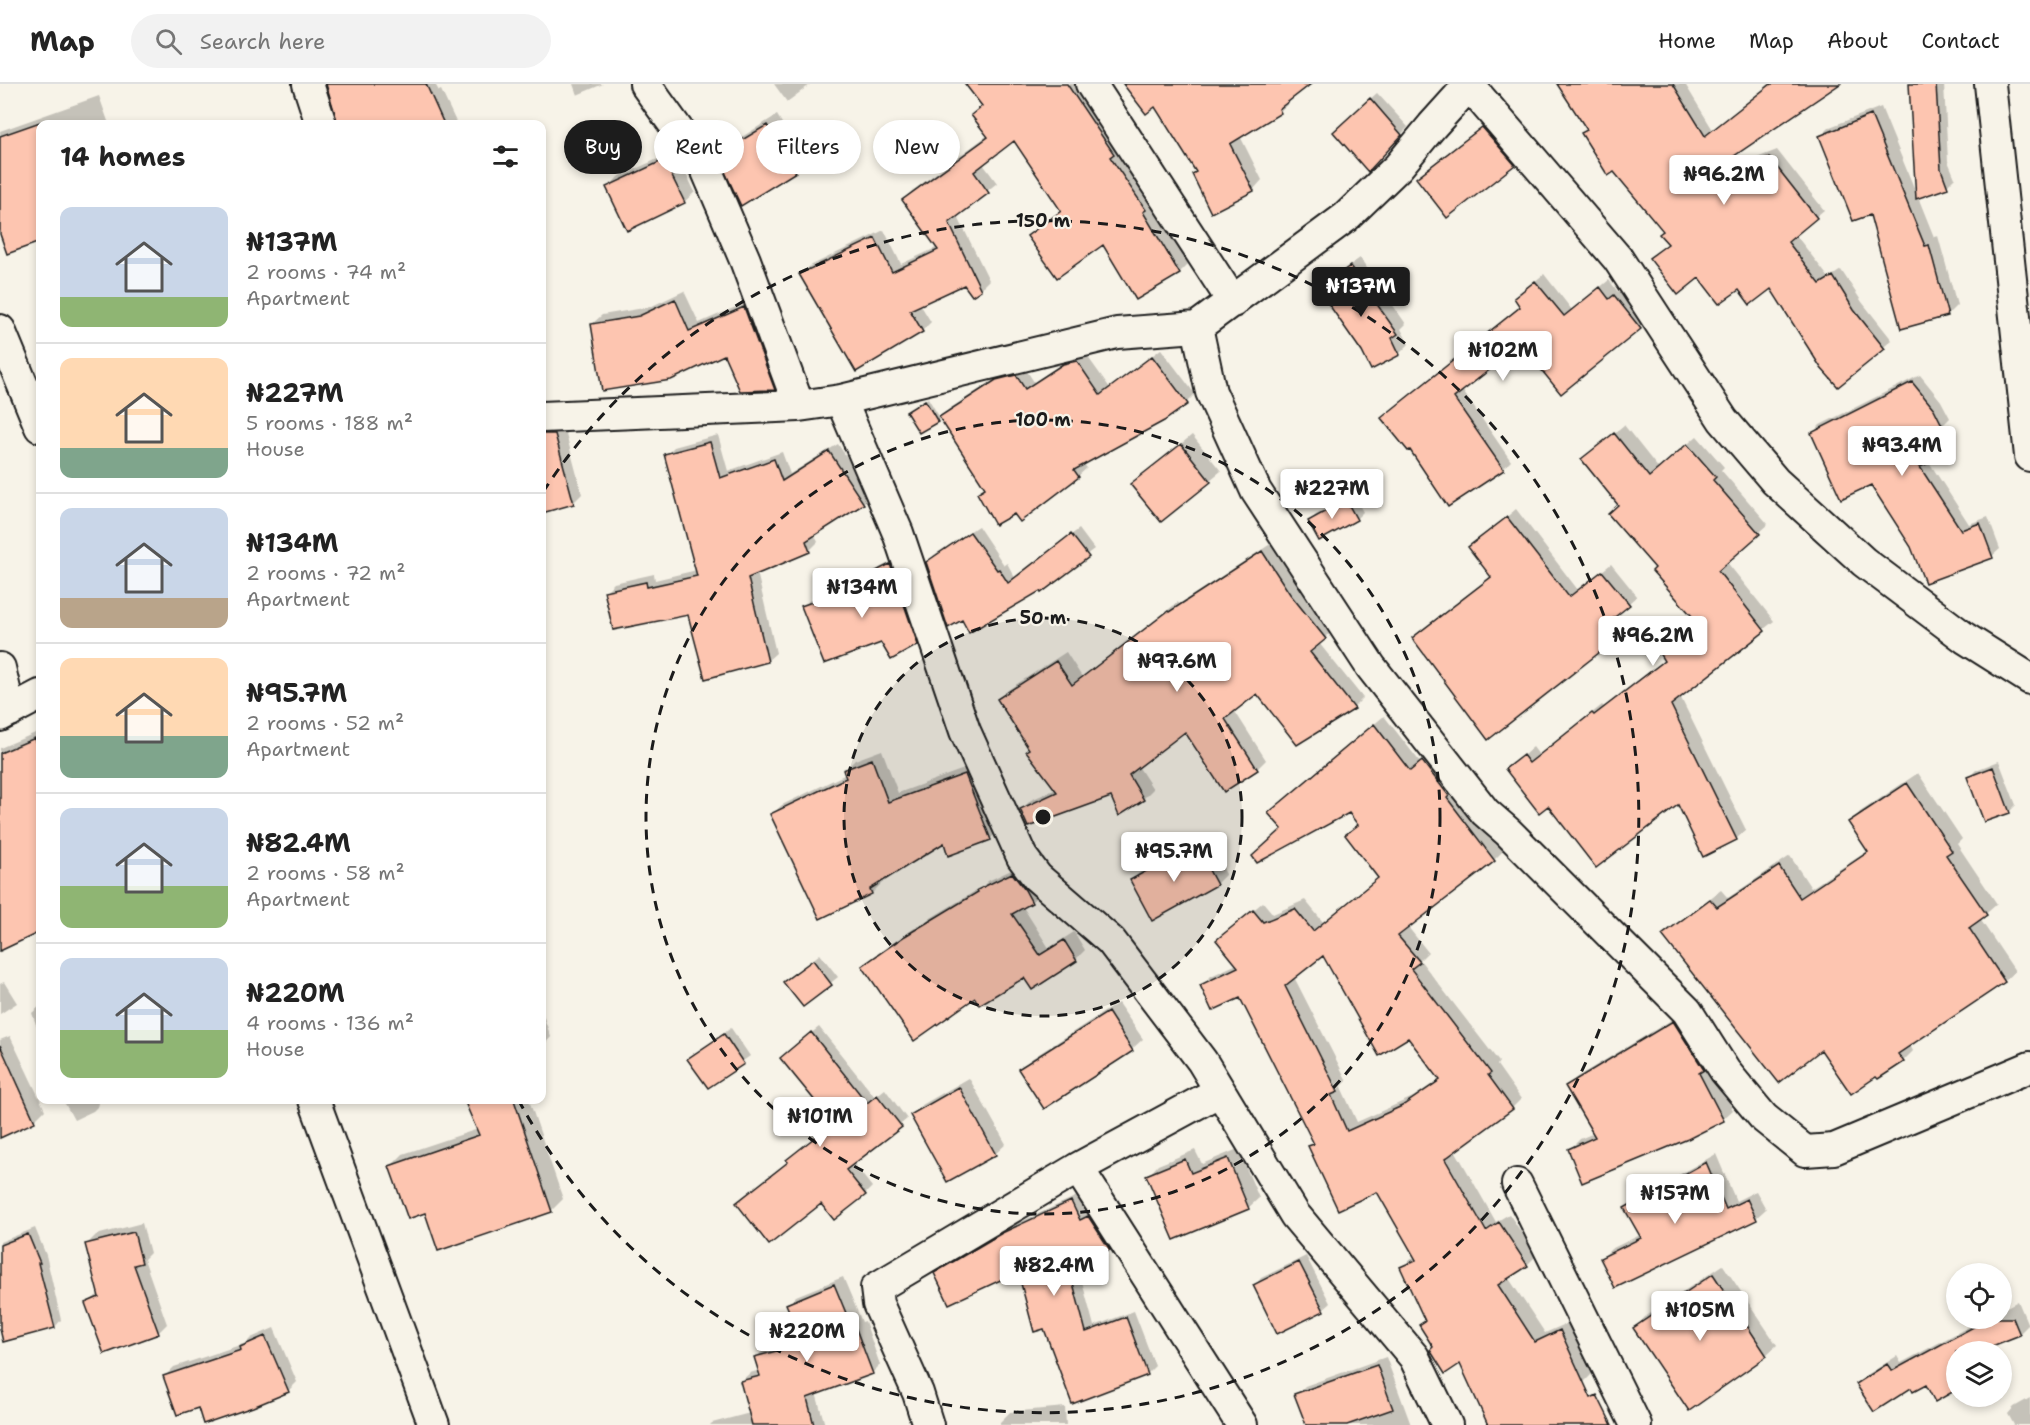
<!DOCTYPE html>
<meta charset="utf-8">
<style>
:root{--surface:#fff;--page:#f2f2f2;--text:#222;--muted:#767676;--line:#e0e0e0;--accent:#1c1c1c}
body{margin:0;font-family:"Shantell Sans",sans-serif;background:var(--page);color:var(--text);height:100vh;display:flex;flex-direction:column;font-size:22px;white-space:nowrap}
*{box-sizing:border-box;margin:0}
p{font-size:20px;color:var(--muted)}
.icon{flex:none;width:33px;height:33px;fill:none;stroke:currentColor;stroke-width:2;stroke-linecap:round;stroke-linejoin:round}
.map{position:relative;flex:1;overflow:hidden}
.side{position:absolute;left:36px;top:36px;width:510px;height:984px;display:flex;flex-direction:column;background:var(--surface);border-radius:12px;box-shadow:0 3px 9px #0003}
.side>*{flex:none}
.hud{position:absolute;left:564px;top:36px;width:570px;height:54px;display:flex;gap:12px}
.controls{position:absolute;left:1946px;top:1179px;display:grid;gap:12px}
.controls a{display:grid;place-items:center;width:66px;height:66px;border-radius:50%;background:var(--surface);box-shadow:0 3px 9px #0003;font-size:30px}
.price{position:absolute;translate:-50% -51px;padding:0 14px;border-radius:6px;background:#fff;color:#222;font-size:20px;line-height:39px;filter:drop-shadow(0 2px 3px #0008)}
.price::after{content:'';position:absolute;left:50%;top:36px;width:18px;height:14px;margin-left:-9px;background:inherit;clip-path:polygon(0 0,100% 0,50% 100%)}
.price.active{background:var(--accent);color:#fff}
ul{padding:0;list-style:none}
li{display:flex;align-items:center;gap:18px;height:150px;padding:0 24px}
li+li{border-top:2px solid var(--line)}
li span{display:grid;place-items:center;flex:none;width:168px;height:120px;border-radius:12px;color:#555}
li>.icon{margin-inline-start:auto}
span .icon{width:72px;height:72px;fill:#fffc;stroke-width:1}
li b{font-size:26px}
h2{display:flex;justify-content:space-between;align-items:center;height:72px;padding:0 24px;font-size:26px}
.tag{padding:0 21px;border-radius:27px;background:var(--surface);box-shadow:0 3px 9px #0003;font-size:21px;line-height:54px}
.tag.active{background:var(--accent);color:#fff}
header{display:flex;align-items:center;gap:36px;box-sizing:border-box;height:84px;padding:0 30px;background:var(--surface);border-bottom:2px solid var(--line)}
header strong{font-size:28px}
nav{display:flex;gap:33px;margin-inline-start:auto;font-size:21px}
.search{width:420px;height:54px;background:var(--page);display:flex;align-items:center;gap:15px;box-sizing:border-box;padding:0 21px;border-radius:33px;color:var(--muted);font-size:22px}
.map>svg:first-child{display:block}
.shadow{fill:#0003;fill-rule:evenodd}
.building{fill:#fdc5b0;stroke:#1c1c1c;stroke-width:1.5;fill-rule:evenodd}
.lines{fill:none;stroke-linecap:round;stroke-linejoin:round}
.minor-casing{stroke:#1c1c1c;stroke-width:34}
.minor{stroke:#f7f3e8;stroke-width:30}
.ring{fill:none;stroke:#1c1c1c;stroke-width:3;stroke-dasharray:10 8}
.centre{fill:#1c1c1c;stroke:#f7f3e8;stroke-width:3}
.ring-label{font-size:18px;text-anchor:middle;font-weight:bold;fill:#1c1c1c;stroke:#f7f3e8;stroke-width:4.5;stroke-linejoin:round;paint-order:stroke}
</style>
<header>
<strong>Map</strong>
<div class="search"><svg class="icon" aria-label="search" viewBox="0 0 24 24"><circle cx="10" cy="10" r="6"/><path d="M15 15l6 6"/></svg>Search here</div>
<nav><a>Home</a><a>Map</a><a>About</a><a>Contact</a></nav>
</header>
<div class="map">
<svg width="2030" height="1341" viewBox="0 0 2030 1341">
<rect width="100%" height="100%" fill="#f7f3e8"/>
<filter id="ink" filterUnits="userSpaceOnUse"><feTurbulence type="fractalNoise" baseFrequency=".0167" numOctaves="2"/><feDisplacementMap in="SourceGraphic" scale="12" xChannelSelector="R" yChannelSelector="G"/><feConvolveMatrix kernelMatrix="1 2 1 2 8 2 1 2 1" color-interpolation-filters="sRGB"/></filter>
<g filter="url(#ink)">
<path class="shadow" d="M328,0H435L439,7L441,6L457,40H339Z
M573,0H603L577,11Z
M774,0H811L787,18Z
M967,0H1082L1188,180L1179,189L1103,158L1029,152L1062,126L1014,55L983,80L997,99L957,131L989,196L980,205L964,199L920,220L931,238L922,247L801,191L810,182L884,146L901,180L938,163L903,116L912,107L988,51L983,21Z
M1124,0H1308L1288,16L1290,18L1280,27L1240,52L1262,96L1253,106L1197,87L1156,21Z
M1559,0H1685L1713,46L1769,0H1837L1729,74L1734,83L1777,66L1824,126L1795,150L1829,194L1841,186L1862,218L1892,256L1839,301L1771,202L1739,203L1699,192L1659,167L1669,159L1664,147L1583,49L1588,44Z
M1911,0H1944L1948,77L1955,94L1947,102L1918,113L1934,153L1938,152L1957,221L1948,230L1902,243L1871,129L1820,53L1830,43L1881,23L1917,111Z
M1377,9L1408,43L1375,79L1341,41Z
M99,12L109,40H40V157L8,168L0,146V47Z
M777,31L805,77L795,87L719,71L729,61Z
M1493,34L1524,70L1514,80L1418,94L1428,84Z
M675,67L695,108L684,118L608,104L618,93Z
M1360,174L1406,240L1401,245L1409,260L1399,270L1320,205L1329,196Z
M1544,190L1572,226L1609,196L1618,208L1623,205L1648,236L1561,308L1521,259L1462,306L1511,377L1503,385L1410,364L1383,334L1521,222L1524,206Z
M684,207L699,239L754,215L783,295L774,304L725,269L592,240L602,231L650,223Z
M1161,265L1195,310L1187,318L1083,379L1087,384L1078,392L1015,428L979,409L986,402L941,334L949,325L1006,288L1025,284L1034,298L1073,272L1085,269L1110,304Z
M1920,291L1941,317L1950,334L1943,341L1954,362L1946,370L1929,378L1969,440L1988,433L2000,465L1992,472L1912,462L1871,399L1813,349L1820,341Z
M928,314L940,334L937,337L911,325Z
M1624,341L1659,385L1697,352L1724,383L1721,386L1768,440L1726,477L1774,537L1680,612L1746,746L1736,755L1678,718L1548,719L1507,686L1533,663L1539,671L1602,621L1604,623L1665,576L1661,570L1699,538L1657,484L1619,421L1583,375Z
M564,342L582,410L573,419L542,427V345Z
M718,351L728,387L782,368L790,390L838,360L871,411L863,419L814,450L818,458L810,466L757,488L776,569L767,577L689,530L606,507L614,499L654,490L655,496L697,486L666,371L674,363Z
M1192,351L1221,387L1161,436L1132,400Z
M1353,410L1363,428L1356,435L1310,437L1316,431Z
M1516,425L1578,506L1611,480L1637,512L1614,532L1625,545L1617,553L1414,554L1492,492L1470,464Z
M978,442L1004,481L1007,479L1015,494L1079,445L1094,465L1040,505L962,534L928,478L934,471Z
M1272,459L1299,501L1335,545L1319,559L1363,614L1354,623L1257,608L1234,626L1266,676L1257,685L1185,646L1138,682L1153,705L1143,715L1120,730L1112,711L1022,725L1031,716L1056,705L999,616L1008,606L1066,568L1082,593L1178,518L1179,520Z
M897,475L923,553L917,560L882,557L803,523L810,516L876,492L874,489L881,483Z
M1384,632L1420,678L1432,669L1455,704L1504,766L1494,776L1408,843L1428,868L1420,876L1499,978L1497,981L1521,1015L1512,1024L1455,1066L1496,1138L1509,1130L1537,1171L1527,1181L1508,1193L1545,1249L1570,1238L1593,1289L1582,1300L1611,1341H1500L1461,1278L1434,1263L1421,1241L1426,1235L1402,1183L1415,1172L1378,1106L1310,1063L1315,1058L1241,912L1202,901L1211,892L1237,880L1218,856L1263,818L1273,830L1305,816L1323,838L1379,793L1347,752L1359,740L1350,727L1283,745L1280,719ZM1323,869L1408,952L1441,994L1413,1013L1357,1038L1341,1003L1347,997L1294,893Z
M40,647V846L0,855V664Z
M882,666L898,709L975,681L1000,745L990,755L944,757L880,797L882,799L872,809L821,833L772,730L782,721L846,690L845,686L855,676Z
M1999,677L2016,721L2009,728L1969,693L1976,686Z
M1918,689L1962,755L1957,760L1997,820L1980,835L2015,887L2004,897L1910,961L1913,967L1903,977L1821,964L1664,851L1675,841L1721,806L1728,814L1790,772L1811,804L1869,766L1850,739L1860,728Z
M1205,751L1226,790L1216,800L1132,796L1142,786Z
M1022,781L1041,809L1031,818L1023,823L1049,864L1074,848L1085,866L1076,875L1032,904L1024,892L976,912L864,882L873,873L916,843L982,803L988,797Z
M820,870L838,893L803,921L792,892Z
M4,898L17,919L0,930V900Z
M1118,919L1143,955L1132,965L1044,1023L1020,986L1031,975Z
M40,922V952L32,929Z
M542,928L551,953L542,963Z
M1683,929L1733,1026L1723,1035L1687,1053L1570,1065L1580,1055L1594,1049L1567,1002L1577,993Z
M819,943L875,1013L885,1005L907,1035L853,1079L872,1103L865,1110L822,1118L738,1119L834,1039L789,967Z
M731,944L750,972L708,1002L689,975Z
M10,952L45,1026L34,1037L0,1052V956Z
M969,994L1006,1060L995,1070L912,1031L922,1021Z
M63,1016H96L99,1021L93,1027L74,1036Z
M466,1016H529L563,1115L551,1127L426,1128L391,1082L403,1070L478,1045Z
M1238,1065L1259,1114L1248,1124L1148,1092L1158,1081L1195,1066L1202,1080Z
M1716,1070L1736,1117L1756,1107L1766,1125L1756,1134L1602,1174L1611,1165L1640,1151L1626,1124L1635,1115Z
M1079,1111L1088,1130L1097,1126L1116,1157L1109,1164L1077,1179L1094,1242L1134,1227L1155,1282L1147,1290L1045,1244L1020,1190H936L944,1182L1012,1142Z
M142,1139L150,1169L144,1175L167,1240L158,1249L87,1219L100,1209L87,1160L96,1151Z
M35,1144L46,1171L61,1236L55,1243L5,1256L0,1240V1158Z
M1306,1172L1330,1219L1323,1225L1255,1201L1261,1194Z
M1723,1181L1777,1261L1766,1271L1732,1294L1635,1244L1645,1233Z
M843,1193L862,1238L865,1237L880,1281L872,1289L816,1309L825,1341H710L712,1339L750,1329L741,1297L750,1289L760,1286L756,1274L764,1265L802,1255L788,1221L796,1212Z
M2018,1217L2028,1241L2019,1250L1992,1260L1996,1268H1956V1305L1927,1299L1911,1302L1858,1300L1867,1291L1897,1272L1901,1279L1985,1234H2001V1226Z
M274,1244L297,1298L288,1307L199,1323L165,1292L174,1283L246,1259L251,1254Z
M1386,1273L1411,1341H1307L1296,1311L1305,1302Z
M2030,1314V1341H2014L2008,1330L2014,1323Z
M1065,1323L1066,1341H1000V1338L1010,1328Z"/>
<path class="building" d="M326,0H426L444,40H338Z
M965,0H1067L1114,70L1110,73L1146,126L1143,128L1180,190L1136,216L1103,161L1057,194L1027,152L1061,127L1014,57L974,88L989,109L949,139L981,206L972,212L964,201L910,226L923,248L856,288L799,190L875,154L892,188L938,166L902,116L988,53L971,31L982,22Z
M1123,0H1311L1279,25L1281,29L1230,60L1254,107L1211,129L1192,90L1196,88L1155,23L1146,30Z
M1557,0H1673L1705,52L1771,0H1840L1721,81L1726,90L1769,73L1817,134L1788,158L1820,200L1833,192L1854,226L1885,265L1838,303L1821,284L1771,205L1750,221L1739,206L1719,220L1699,194L1678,211L1649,174L1668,160L1659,150L1663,147L1614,88L1608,92L1581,49L1587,46Z
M1909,0H1936L1941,85L1948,104L1916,115Z
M1370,14L1402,51L1368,88L1333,48Z
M1871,31L1925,162L1929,161L1948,232L1901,245L1870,131L1853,137L1819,52Z
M40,38V158L7,170L0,150V52Z
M767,41L796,88L741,122L717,71Z
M1482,43L1515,81L1447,134L1416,94Z
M664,76L685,119L627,147L606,103Z
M1350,182L1398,250L1392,254L1400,271L1371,286L1362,268L1318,205Z
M1535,197L1564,232L1600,203L1609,215L1614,211L1641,245L1561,310L1521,261L1454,314L1504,386L1448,423L1410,366L1408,367L1381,334L1520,223L1514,214Z
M675,215L689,247L744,223L775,306L740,307L724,271L671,296L602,307L591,240L639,232Z
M1152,272L1188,320L1164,337L1074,386L1079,393L1020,438L1014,430L995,441L977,409L985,404L939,333L996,296L1016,291L1025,305L1063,280L1077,277L1100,311Z
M1912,298L1934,325L1943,343L1935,347L1947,371L1920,383L1961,446L1980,439L1993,474L1925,499L1911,463L1871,401L1841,415L1811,349Z
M925,316L938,338L919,349L906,328Z
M1614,349L1649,393L1687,360L1716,393L1713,396L1760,450L1718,487L1765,547L1671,621L1737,756L1703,773L1678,721L1596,784L1548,722L1539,729L1505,685L1523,671L1529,679L1592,629L1594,631L1664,577L1659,569L1698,539L1652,487L1655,484L1608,430L1618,421L1581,375Z
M542,350H555L574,420L542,429Z
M710,358L720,394L774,375L782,397L829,367L864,420L806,457L810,468L748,494L768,578L705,595L688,531L613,546L604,507L646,498L647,503L697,492L664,370Z
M1181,360L1211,398L1161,438L1130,400Z
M1346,416L1357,436L1319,457L1308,437Z
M1507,433L1569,513L1602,487L1630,521L1606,540L1618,554L1488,656L1412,554L1491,493L1468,463Z
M970,448L997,486L999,485L1008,499L1071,450L1089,473L1041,509L1040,507L969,549L962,536L948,544L926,478Z
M1262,467L1290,510L1326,555L1310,568L1355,625L1297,661L1257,610L1225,635L1258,686L1224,708L1185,648L1129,691L1144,716L1119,732L1111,713L1028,743L1020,725L1057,708L1026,667L1029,665L997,615L1056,577L1072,601L1168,527L1169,528Z
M890,480L918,561L891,576L881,559L824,580L801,522L875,495L872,489Z
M1374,640L1410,687L1422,677L1449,712L1447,714L1495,777L1398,852L1420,878L1411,885L1491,989L1488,991L1513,1025L1445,1075L1486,1147L1499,1138L1528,1182L1498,1201L1535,1258L1560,1246L1591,1314L1597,1311L1612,1341H1488L1460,1280L1445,1290L1430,1266L1433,1263L1419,1241L1425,1237L1400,1183L1416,1176L1377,1108L1338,1126L1308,1062L1314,1060L1240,914L1212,927L1200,901L1238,883L1216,856L1253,826L1263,838L1295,825L1313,847L1378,794L1345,751L1358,741L1349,729L1257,779L1252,772L1282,745L1268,729ZM1323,872L1379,972L1408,954L1440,996L1402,1022L1347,1047L1331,1011L1338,1008L1285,902Z
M35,654L40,668V848L0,867V669Z
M872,675L888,718L965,690L991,756L948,772L944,759L870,805L872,810L820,835L770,730L846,694L843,686Z
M1993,683L2010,729L1984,738L1967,693Z
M1907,699L1952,767L1946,771L1987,831L1969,844L2005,898L1898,970L1904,978L1878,995L1876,993L1851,1010L1821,966L1779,999L1662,851L1710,815L1717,823L1779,782L1800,814L1868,768L1848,738Z
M1195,760L1217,801L1152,837L1130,796Z
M1012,789L1025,806L1032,819L1012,830L1040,871L1064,856L1077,877L1032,906L1024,894L979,921L975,914L914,957L862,882L905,852L978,808L977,806Z
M813,876L832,901L803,923L783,898Z
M1108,928L1133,967L1044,1025L1018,985Z
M1673,937L1704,986L1699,989L1724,1037L1688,1055L1582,1099L1568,1065L1595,1053L1565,1002Z
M811,948L867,1019L877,1011L902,1043L846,1086L866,1111L834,1136L821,1120L769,1161L736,1119L788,1078L786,1076L833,1039L780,974Z
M724,950L744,980L708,1004L687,975Z
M0,961L35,1038L0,1054Z
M959,1003L996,1071L947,1098L910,1031Z
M464,1016H514L552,1128L438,1167L425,1129L408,1135L389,1082L479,1051Z
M1228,1074L1249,1125L1174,1156L1146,1091L1185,1075L1191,1089Z
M1706,1078L1726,1125L1747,1115L1757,1136L1615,1204L1600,1174L1641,1154L1624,1124Z
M1071,1117L1080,1136L1088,1132L1110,1166L1069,1184L1086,1248L1126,1233L1148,1291L1072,1320L1044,1245L1034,1248L1019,1192L1008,1196L1007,1193L949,1220L934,1189L1002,1149Z
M134,1148L142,1179L134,1181L159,1250L104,1270L85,1219L99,1213L85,1160Z
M28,1150L40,1179H38L55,1244L3,1258L0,1245V1161Z
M1299,1178L1324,1227L1277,1250L1253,1201Z
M1713,1190L1767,1272L1689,1327L1633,1244Z
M834,1200L853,1246L856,1245L873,1290L807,1314L814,1341H752L740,1297L760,1292L754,1273L803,1260L786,1220Z
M1990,1234H2013L2020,1251L1977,1268H1956V1306L1935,1318L1926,1301L1913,1308L1911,1304L1874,1328L1856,1300L1887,1280L1892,1287Z
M265,1252L289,1308L253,1323L203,1340L198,1324L177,1331L163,1292L241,1266L240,1263Z
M1377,1281L1393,1325L1347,1341H1306L1294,1310Z"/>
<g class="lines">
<g class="minor-casing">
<path id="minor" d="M308,0L321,40
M645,0L706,85L745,176L799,322
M1091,0L1233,218
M1468,0L1618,175L1723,336L1775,397L1864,478L1965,554L2030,595
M1990,0L2030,372
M1197,243L1211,308L1256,407L1371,583L1485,728L1508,748L1687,927L1725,987L1764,1034L1805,1067L1834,1065L2030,983
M0,246L40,343
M841,316L898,449L965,647L1022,773L1037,793L1111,857L1202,977L1295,1131L1414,1273L1447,1341
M542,333L799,322L841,316L1117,249L1197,243L1346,133L1398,83L1432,42L1469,1
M0,584L10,627
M0,632L40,611
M1220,1007L1078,1084L1242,1341
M314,1016L434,1341
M1517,1100L1636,1341
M928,1341L918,1309L878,1220L876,1204L1078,1084"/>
</g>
<use href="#minor" class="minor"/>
</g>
</g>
<circle cx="1043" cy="733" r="199" fill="#1c1c1c" fill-opacity=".12"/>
<g class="ring">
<circle cx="1043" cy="733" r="199"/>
<circle cx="1043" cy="733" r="397"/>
<path d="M543 408A596 596 0 1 1 519 1017"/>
</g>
<circle cx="1043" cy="733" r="9" class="centre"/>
<g class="ring-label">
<text x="1043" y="143">150 m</text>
<text x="1043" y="342">100 m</text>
<text x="1043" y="540">50 m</text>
</g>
</svg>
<div class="controls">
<a><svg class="icon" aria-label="locate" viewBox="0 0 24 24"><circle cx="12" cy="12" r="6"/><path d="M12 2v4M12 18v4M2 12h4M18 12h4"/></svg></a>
<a><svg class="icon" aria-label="layers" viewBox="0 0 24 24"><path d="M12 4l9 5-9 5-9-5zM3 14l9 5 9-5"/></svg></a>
</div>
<b class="price" style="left:1724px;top:122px">₦96.2M</b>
<b class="price active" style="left:1361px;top:234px">₦137M</b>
<b class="price" style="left:1503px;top:298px">₦102M</b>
<b class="price" style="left:1902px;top:393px">₦93.4M</b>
<b class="price" style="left:1332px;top:436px">₦227M</b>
<b class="price" style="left:862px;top:535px">₦134M</b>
<b class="price" style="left:1653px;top:583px">₦96.2M</b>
<b class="price" style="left:1177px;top:609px">₦97.6M</b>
<b class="price" style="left:1174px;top:799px">₦95.7M</b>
<b class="price" style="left:820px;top:1064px">₦101M</b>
<b class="price" style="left:1675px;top:1141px">₦157M</b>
<b class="price" style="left:1054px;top:1213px">₦82.4M</b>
<b class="price" style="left:1700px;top:1258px">₦105M</b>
<b class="price" style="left:807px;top:1279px">₦220M</b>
<div class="hud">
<a class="tag active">Buy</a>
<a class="tag">Rent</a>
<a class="tag">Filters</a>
<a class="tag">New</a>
</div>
<section class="side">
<h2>14 homes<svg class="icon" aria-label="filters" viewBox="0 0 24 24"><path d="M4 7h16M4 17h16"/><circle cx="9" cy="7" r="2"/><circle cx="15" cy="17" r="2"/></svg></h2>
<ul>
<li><span style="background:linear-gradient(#c9d6e8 75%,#8fb573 0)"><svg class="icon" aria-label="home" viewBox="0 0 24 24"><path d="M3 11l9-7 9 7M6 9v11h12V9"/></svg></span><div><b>₦137M</b><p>2 rooms · 74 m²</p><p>Apartment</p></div></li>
<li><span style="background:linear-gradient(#ffd9b3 75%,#7fa58c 0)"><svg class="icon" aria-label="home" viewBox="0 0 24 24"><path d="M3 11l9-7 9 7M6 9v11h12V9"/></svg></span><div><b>₦227M</b><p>5 rooms · 188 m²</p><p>House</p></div></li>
<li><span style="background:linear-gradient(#c9d6e8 75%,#b9a48a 0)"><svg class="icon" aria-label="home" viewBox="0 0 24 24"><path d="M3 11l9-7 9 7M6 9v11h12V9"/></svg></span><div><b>₦134M</b><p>2 rooms · 72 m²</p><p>Apartment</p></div></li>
<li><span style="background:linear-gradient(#ffd9b3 65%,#7fa58c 0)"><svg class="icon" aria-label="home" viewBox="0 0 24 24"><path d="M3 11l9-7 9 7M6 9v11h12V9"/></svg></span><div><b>₦95.7M</b><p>2 rooms · 52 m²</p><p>Apartment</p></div></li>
<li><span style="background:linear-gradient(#c9d6e8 65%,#8fb573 0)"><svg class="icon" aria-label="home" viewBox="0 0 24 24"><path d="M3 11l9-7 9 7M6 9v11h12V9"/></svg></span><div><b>₦82.4M</b><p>2 rooms · 58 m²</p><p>Apartment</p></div></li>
<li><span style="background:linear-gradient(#c9d6e8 60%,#8fb573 0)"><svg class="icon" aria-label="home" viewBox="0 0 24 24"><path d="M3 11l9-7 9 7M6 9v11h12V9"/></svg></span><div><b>₦220M</b><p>4 rooms · 136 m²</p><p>House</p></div></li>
</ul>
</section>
</div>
